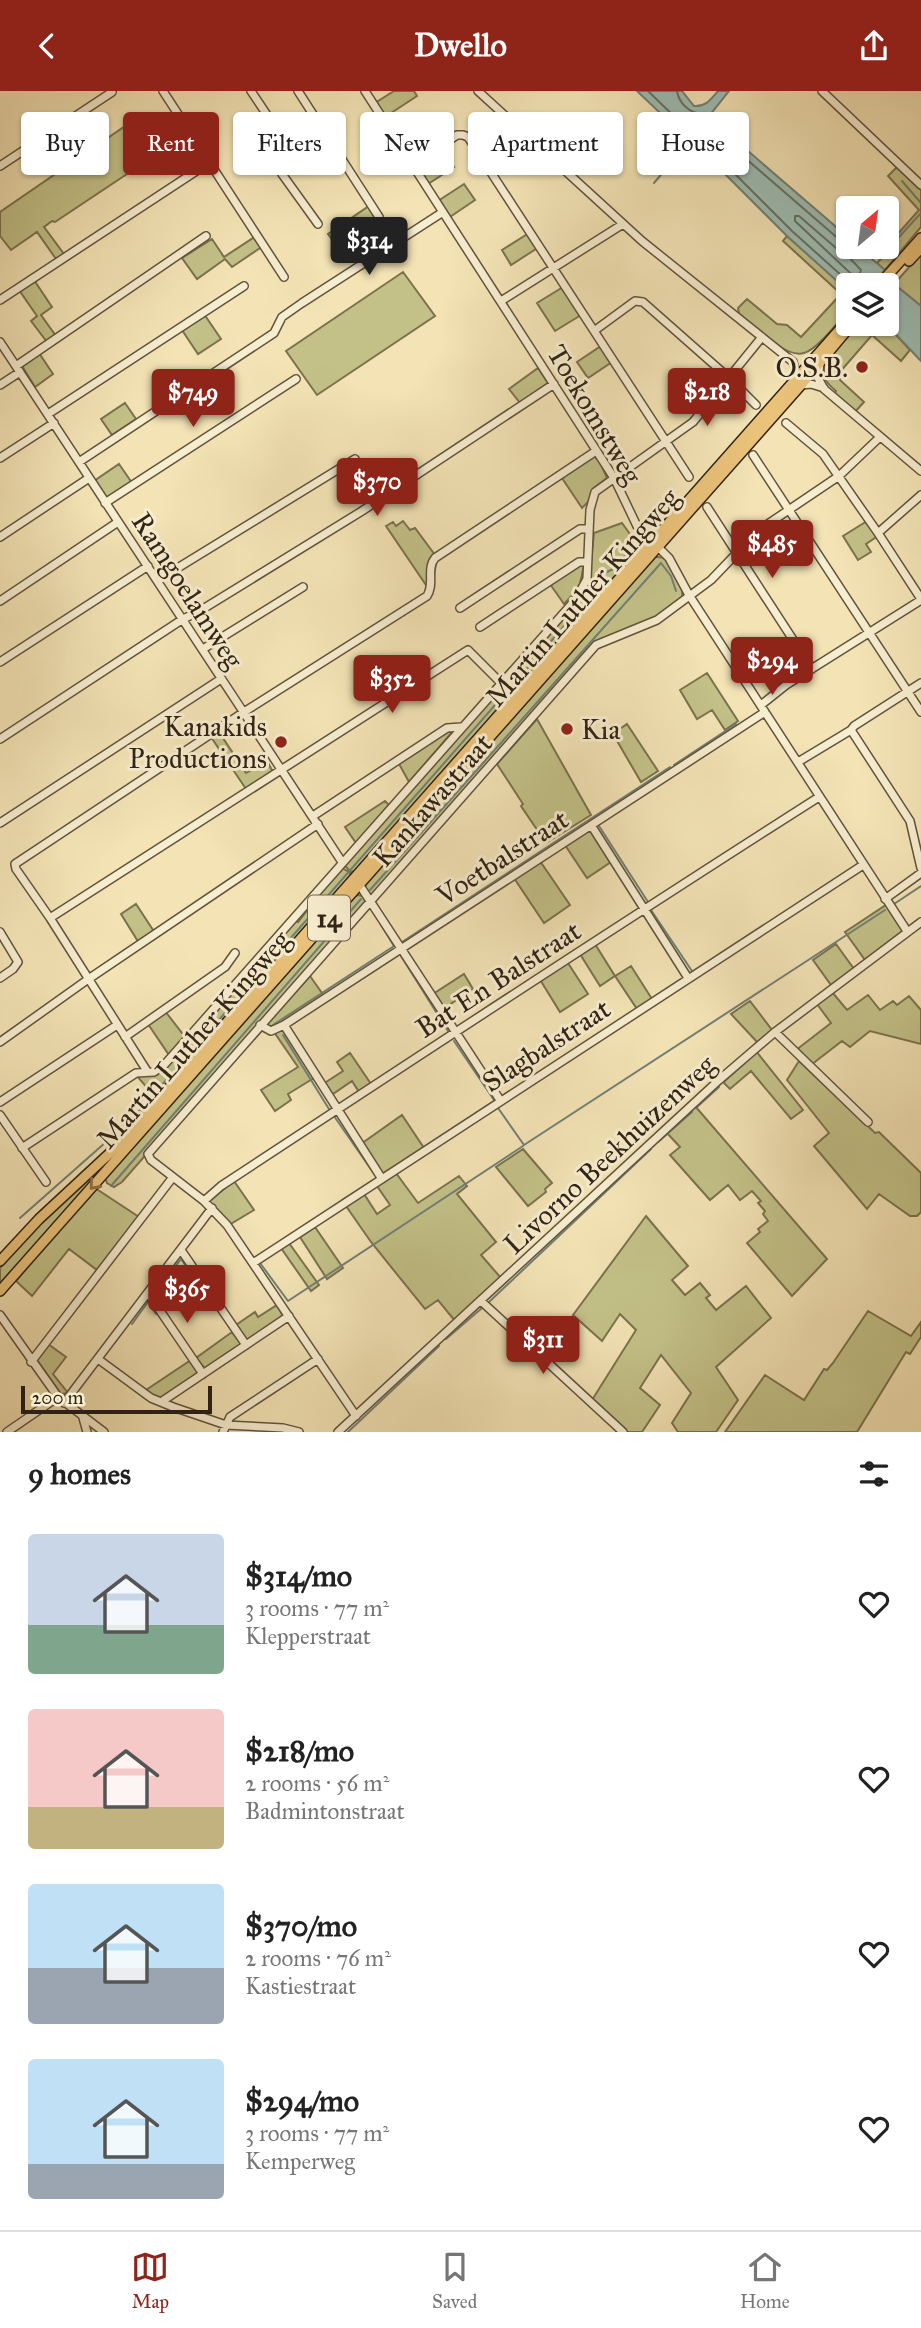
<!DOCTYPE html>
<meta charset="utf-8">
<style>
:root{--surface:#fff;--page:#f2f2f2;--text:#222;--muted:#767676;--line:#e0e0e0;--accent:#8f2418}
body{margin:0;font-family:"IM FELL Great Primer",serif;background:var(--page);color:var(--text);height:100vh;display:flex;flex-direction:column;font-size:26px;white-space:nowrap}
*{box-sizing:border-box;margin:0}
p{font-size:23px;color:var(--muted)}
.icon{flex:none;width:38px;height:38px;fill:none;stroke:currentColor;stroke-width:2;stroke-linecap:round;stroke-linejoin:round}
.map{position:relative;height:1341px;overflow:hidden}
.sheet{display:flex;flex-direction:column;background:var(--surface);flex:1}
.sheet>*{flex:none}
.hud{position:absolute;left:21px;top:21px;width:880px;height:63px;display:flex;gap:14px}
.needle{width:46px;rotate:29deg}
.buttons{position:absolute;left:836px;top:105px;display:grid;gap:14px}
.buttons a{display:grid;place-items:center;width:63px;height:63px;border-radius:7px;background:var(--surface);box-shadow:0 2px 5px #0004;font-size:35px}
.scale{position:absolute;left:21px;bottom:18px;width:191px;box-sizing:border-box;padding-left:7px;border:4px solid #302315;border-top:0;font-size:19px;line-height:24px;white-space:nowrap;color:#302315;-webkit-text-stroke:5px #f7edcf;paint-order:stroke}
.price{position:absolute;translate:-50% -60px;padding:0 16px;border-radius:7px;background:var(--accent);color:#fff;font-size:23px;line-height:46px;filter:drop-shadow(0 2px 4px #0008)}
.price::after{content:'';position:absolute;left:50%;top:42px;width:21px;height:16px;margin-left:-10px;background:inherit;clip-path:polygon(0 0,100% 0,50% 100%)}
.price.active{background:#222;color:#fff}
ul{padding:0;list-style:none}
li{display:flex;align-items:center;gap:21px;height:175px;padding:0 28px}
li span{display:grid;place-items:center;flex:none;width:196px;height:140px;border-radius:7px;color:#555}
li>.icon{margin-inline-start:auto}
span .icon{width:84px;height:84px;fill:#fffc;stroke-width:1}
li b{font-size:30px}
h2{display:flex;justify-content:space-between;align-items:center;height:84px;padding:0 28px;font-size:30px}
.chip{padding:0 24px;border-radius:7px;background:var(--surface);box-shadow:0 2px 5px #0004;font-size:24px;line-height:63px}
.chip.active{background:var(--accent);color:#fff}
header{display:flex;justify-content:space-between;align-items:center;height:91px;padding:0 28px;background:var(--accent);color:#fff;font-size:32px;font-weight:800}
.tab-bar{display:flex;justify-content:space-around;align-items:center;height:98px;border-top:2px solid var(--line);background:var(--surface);font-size:19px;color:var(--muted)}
.tab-bar a{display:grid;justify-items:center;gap:4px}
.tab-bar .active{color:var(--accent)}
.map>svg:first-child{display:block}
.green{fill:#c3c188;stroke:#7a724e;stroke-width:2}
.water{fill:#9dbdb4;stroke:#717f74;stroke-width:2}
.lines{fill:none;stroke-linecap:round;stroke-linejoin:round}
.shore{stroke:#667064;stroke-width:2}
.stream{stroke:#717f74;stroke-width:2}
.minor-casing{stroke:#61533d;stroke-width:10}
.major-casing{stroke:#302315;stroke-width:12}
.minor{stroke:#f7edcf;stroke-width:7}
.major{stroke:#eac27a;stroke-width:9}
.oneway{stroke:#8d7248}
.poi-dot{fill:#8f2418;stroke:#f7edcf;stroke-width:2.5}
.labels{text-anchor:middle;stroke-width:6;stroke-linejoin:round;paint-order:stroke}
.shield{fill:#f7edcf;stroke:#6c604d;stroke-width:2}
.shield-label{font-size:26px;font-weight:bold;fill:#302315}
.poi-label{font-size:28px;fill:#302315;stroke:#f7edcf;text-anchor:end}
.street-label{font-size:28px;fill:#302315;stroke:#f7edcf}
</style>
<header><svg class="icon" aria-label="back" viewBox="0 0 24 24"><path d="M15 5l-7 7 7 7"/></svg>Dwello<svg class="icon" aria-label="share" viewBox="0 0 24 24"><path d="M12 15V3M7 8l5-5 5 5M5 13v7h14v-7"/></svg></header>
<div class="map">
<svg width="921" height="1341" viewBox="0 0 921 1341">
<rect width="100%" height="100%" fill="#f3e3b5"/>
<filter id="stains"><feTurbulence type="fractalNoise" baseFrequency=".00286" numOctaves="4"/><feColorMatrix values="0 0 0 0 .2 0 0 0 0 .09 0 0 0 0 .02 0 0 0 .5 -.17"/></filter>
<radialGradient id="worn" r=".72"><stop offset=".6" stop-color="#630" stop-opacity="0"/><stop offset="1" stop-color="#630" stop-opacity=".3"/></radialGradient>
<path class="green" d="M394,0H414L417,5L385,26L375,12Z
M134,29L157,63L55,131L52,130L44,136L64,163L56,168L37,141L11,159L0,145V121Z
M440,57L454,76L428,93L418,75Z
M897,76L921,99V136L885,179L877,172L898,149L895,146L919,119L888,85Z
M464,93L475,109L450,126L438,110Z
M369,115L378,128L337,155L328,143Z
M529,142L539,156L511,174L502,159Z
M256,145L263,155L232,176L225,168L197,188L182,167L212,148L224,166Z
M787,145L849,200V219C839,229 818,258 804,262C785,268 753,234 739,223L738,217L747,208L777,233L787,234L801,246L841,203L783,150Z
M921,163V215L894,193Z
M403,181L435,225L317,304L286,260Z
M34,189L52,216L41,224L56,245L47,251L31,230L37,225L19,199Z
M563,196L581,224L555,240L537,212Z
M204,223L221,248L198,263L182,239Z
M858,233H886L910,259L901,270L872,244L839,282L840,289L864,311L855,321L835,302L836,300C826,292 821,285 826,272Z
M601,255L612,271L588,287L577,271Z
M39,262L53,283L35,296L22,275Z
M538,277L548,292L520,312L509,298Z
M125,312L136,328L112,344L101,328Z
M594,365L600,371L607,387L594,397L588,411L582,417L562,387Z
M119,373L132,392L107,407L94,390Z
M403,430L410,439L415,437L435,464L428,497L386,435L393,431L396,435Z
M867,430L878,445L866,453L871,461L858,469L843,445Z
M622,432L640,457L357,779L351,781L343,773L581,506L589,489L594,442Z
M654,466C659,466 661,465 665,468C673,474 684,497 682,506L654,527L607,546L372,805L369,804L364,794Z
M580,473L584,474L579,497L564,513L550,493Z
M707,582L738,630L725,639L712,619L697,628L680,599Z
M537,628L591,724L546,752L521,715L523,713L497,673Z
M627,633L658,680L641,691L613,643Z
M447,639H454L409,691L398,671Z
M219,641L246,682L267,670L273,681L246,698L211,646Z
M385,710L389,714L356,752L345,736Z
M590,738L611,771L587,787L565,754Z
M540,770L570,814L544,832L514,787Z
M341,776L350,782V786L156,1007L136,984H157L295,830L298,831Z
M349,794L38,1153L0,1192V1177L38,1133L100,1078L124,1053Z
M357,804L363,805L366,813L122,1091L114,1096L107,1092L105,1086L353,806Z
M136,813L155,842L139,852L121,823Z
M886,814L903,840L865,869L845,841Z
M595,853L615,885L631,875L652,908L637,918L615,885L600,895L580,863Z
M836,853L854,878L831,894L813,869Z
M566,869L588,903L560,921L539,887Z
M464,883L473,898L443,918L433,903Z
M310,885L324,905L273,937L266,934Z
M832,901L847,919L868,904L880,919L893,910L897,914L909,905L921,919V953L870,940L850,956L842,950L811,974L796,959L831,932L817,913Z
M750,910L772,939L758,952L731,923Z
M165,920L185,946L169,964L148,933Z
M280,937L285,940L314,987L288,1003L291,1009L275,1020L261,999L298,976L274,941Z
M756,960L803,1019L791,1028L751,980L730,998L724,992L727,985Z
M350,962L371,993L359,1001L352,990L330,1005L323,993L343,980L337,971Z
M799,970L875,1042L879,1041L921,1082V1121L917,1125H910L879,1103L867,1118L814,1055L829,1042L787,989Z
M695,1015L827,1168L792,1205L747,1152L760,1141L758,1138L768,1130L763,1123L765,1120L758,1112L761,1110L752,1100L740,1109L728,1094L710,1109L670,1064L680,1056L666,1041Z
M402,1024L424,1057L382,1083L361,1053Z
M523,1058L552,1092L545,1098L546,1101L528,1115L496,1076Z
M396,1082L418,1112L459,1085L467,1095L457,1103L496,1151L481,1164L501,1187L455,1230L438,1209L425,1218L371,1151L346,1115L364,1103L377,1123L390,1114L377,1095Z
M234,1090L254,1119L229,1134L209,1110Z
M95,1097L139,1126L97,1179L69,1158L32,1205L16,1190Z
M646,1125L688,1175L672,1189L685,1204L700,1192L710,1204L706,1207L716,1219L746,1195L771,1227L716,1276L738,1309L716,1341H678L672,1332L691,1302L661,1264L640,1297L660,1314L642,1341H626L592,1309L636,1239L620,1223L602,1250L573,1224Z
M315,1136L343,1177L327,1188L300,1146Z
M289,1152L319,1194L311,1200L281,1157Z
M277,1214L283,1225L249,1249L245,1248L236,1234L255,1221L258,1226Z
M868,1220L911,1245L921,1231V1246L910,1263L906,1261L857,1341H725L765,1284L804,1309L824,1278L827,1279L833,1272Z
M232,1241L241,1252L240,1256L205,1278L196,1267Z
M48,1253L66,1266L53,1283L68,1302L61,1303L37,1269Z
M191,1269L198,1283L159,1309L146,1299Z"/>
<path class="water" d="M637,0H682L694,15C706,16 711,8 718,0H729L710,24L712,29L849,147V156H858L885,179L871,194H849L847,199L787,145L696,54L689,55L682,49L677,38Z
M894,193L921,215V270L886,233L887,201Z"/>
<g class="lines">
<path class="shore" d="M648,0L682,33L688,45L701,49L792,140L852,194
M677,0C679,13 690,22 702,23L707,34L841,150L849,152
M795,125H799L836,157L845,162L861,179L859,185L855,186L847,179L795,130Z"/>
<path class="stream" d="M902,90L921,112
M654,92L687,53
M899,146L921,122
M674,674L736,633
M599,735L648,811
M370,799L661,472L671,485L676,500
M894,813L921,795
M651,819L692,880
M402,851L670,676
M401,865L448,940
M273,934L394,855L380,832
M283,944L329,1018
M454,950L494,1009
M726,989L746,971
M697,1016L719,996
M498,1017L524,1054L885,819
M334,1025L377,1087L342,1109
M658,1051L692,1021
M111,1095L361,808
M20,1127L132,1028L588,508L597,486L615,477L637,450
M260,1172L288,1210L523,1055
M154,1203L181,1168L198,1192
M489,1211L651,1058
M132,1233L148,1211L156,1223
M446,1248L482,1217
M348,1341L439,1255"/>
<g class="minor-casing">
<path id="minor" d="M163,0L284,186
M251,0L289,57L290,62L280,72L282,83L318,133
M298,0L379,126
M365,0L614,387L637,435L669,467L689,504L907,840
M478,0L642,150L793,271L796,281L794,288
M822,0L921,94
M412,74L457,44H463L468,46L689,386
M0,75L112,1
M0,209L210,71
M501,210L623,133
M594,240L635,210L643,211L728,286L756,314
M0,251L342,771
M820,273L818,287L824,298L921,380
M16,275L206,145
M0,294L20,281
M801,294L811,293L824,297
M48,323L244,195
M786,332L823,363L878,442L921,508
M753,364L921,621
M0,367L54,332
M79,371L274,242L282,226L302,212L443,121
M105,412L296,288
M707,416L812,578
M878,442L921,404
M0,446L89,387
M158,489L355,368
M0,510L118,431
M460,517L580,438H589
M480,536L579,471H587
M203,558L303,496
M0,571L148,475
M761,614L786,594L921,509
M851,639L910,730L921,777
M0,648L183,528L198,521L362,420L554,293
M798,671L851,639L854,635L921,592
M313,725L447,637L461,636
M0,732L221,588
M591,734L688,887
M357,790L500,1009
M885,808L921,782
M50,827L468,559L501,592
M0,841L18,871L13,878L0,887
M260,934L271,940L284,934L765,621
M284,934L382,1088
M775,941L868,1031
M125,946L225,876L235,862
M0,951L87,889L318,733
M147,980L50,827L16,778L15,773L244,621L427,505C435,493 426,478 435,467L596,360
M0,1011L117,934
M0,1024L46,1091
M22,1057L136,982L154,981L165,973L576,508L587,488L590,419L595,401L693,331L762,246
M204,1110L221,1095C420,964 618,834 819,706
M181,1159L246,1254
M253,1172L863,774
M148,1202L203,1283
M481,1210L623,1341
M0,1224L58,1306L104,1341
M98,1268L151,1307L173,1316L226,1334L283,1337L299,1341
M31,1271L173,1086
M161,1311L289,1225
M64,1312L212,1117
M356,1325L227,1134L204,1110L151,1069L148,1063L596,554L657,529L711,489L759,439L839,385L880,346
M83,1327L87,1341
M7,1341L58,1306
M223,1341L230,1326L318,1268
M338,1341L719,989L775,941L921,831"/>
</g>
<g class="major-casing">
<path id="major" d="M909,170L921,157
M879,194L921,147
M0,1170L39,1128L109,1063L159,1008L849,228
M0,1200L801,294L852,233"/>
</g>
<use href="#minor" class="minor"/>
<use href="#major" class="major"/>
</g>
<defs><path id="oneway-chevron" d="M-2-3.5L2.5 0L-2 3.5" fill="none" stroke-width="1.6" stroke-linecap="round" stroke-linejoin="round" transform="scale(1.75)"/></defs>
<use class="oneway" href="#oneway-chevron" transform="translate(94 1094) rotate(132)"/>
<g class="poi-dot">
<circle cx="862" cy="276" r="7"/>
<circle cx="567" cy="638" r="7"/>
<circle cx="281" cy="651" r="7"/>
</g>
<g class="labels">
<rect class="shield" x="308" y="804.5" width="42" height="45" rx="5"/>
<g class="shield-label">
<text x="329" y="836">14</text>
</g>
<g class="poi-label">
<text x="848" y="286">O.S.B.</text>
<text x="267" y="645">Kanakids<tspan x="267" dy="32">Productions</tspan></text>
<text x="581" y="648" text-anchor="start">Kia</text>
</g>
<g class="street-label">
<text transform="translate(595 323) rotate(59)" y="10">Toekomstweg</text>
<text transform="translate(188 499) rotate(57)" y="10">Ramgoelamweg</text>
<text transform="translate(582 506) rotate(-49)" y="10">Martin Luther Kingweg</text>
<text transform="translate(432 709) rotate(-49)" y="10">Kankawastraat</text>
<text transform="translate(502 766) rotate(-33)" y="10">Voetbalstraat</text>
<text transform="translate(498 888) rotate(-33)" y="10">Bat En Balstraat</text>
<text transform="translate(193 948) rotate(-49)" y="10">Martin Luther Kingweg</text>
<text transform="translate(546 954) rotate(-33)" y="10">Slagbalstraat</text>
<text transform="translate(609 1063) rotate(-43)" y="10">Livorno Beekhuizenweg</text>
</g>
</g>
<rect width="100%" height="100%" filter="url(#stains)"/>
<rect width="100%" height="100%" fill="url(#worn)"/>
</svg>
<div class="buttons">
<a><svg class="needle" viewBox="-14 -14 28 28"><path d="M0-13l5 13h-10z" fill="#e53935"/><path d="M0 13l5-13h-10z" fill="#767676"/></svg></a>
<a><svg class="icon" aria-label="layers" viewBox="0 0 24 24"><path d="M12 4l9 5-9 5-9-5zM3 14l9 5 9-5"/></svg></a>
</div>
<div class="scale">200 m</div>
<b class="price active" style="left:369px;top:186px">$314</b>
<b class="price" style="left:707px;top:337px">$218</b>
<b class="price" style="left:193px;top:338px">$749</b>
<b class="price" style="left:377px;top:427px">$370</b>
<b class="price" style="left:772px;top:489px">$485</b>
<b class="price" style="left:772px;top:606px">$294</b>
<b class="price" style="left:392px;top:624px">$352</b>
<b class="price" style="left:187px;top:1234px">$365</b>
<b class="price" style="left:543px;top:1285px">$311</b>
<div class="hud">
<a class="chip">Buy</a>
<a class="chip active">Rent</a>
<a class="chip">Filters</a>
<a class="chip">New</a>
<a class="chip">Apartment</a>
<a class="chip">House</a>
</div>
</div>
<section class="sheet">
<h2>9 homes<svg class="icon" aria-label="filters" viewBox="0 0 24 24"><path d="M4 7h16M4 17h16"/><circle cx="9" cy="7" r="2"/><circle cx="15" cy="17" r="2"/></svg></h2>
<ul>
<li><span style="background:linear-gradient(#c9d6e8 65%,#7fa58c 0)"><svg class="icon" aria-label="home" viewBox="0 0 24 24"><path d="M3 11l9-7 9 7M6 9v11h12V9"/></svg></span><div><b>$314/mo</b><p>3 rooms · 77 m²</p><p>Klepperstraat</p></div><svg class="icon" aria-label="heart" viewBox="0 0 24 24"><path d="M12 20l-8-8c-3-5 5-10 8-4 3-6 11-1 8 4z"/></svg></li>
<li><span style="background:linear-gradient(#f6c9c9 70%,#c2b280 0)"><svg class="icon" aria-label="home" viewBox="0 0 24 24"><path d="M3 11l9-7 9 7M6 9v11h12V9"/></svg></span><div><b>$218/mo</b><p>2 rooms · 56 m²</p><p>Badmintonstraat</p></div><svg class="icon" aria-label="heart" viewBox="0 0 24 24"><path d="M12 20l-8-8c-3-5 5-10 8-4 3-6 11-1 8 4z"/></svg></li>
<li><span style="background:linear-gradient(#bfe0f5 60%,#9aa5b1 0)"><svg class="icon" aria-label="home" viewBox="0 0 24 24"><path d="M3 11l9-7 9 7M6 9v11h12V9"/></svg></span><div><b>$370/mo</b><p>2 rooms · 76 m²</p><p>Kastiestraat</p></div><svg class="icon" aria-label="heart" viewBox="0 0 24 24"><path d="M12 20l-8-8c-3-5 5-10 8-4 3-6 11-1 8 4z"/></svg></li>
<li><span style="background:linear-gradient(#bfe0f5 75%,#9aa5b1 0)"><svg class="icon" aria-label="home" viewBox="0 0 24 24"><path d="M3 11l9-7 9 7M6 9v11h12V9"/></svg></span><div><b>$294/mo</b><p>3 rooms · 77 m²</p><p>Kemperweg</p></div><svg class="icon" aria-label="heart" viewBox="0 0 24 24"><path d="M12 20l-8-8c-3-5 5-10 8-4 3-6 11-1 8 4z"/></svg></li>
</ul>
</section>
<nav class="tab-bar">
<a class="active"><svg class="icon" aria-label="map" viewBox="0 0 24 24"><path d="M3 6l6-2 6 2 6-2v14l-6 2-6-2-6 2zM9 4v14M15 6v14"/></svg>Map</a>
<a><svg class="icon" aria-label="saved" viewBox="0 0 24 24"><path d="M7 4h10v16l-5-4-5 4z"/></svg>Saved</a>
<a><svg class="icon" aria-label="home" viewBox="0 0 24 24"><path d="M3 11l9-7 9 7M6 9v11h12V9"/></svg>Home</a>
</nav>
